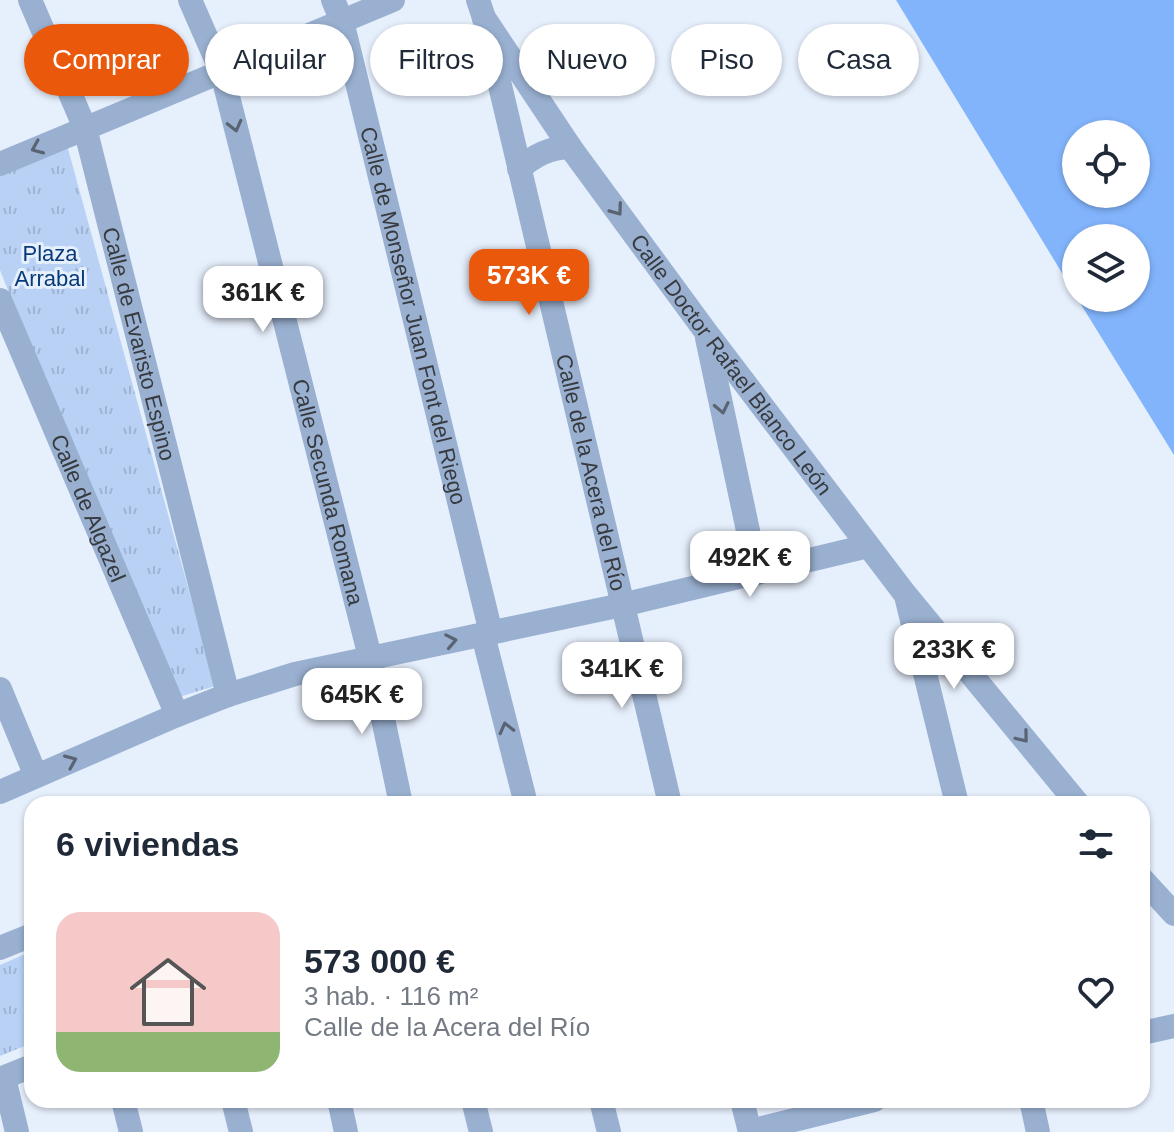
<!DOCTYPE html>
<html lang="es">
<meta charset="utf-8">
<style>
:root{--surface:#fff;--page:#f6f6f7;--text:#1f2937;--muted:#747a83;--accent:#ea580c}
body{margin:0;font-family:Helvetica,sans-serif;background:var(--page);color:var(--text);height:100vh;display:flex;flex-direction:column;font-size:30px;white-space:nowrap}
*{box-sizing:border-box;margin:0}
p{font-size:26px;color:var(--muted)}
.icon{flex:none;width:44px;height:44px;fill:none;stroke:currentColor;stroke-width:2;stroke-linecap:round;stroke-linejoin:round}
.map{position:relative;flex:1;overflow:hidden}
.side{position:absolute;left:24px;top:796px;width:1126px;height:312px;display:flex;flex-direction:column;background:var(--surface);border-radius:24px;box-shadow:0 2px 6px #0004}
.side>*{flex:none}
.guide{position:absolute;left:24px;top:24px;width:1126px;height:72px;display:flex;gap:16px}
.buttons{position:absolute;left:1062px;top:120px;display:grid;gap:16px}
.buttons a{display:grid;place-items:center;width:88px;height:88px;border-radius:50%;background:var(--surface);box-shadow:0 2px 6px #0004;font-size:40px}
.price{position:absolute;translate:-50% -68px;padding:0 18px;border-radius:16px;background:#fff;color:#222;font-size:26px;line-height:52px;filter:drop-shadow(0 2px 4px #0008)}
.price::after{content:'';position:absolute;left:50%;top:48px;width:24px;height:18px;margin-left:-12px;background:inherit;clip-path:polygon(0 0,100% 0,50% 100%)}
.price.selected{background:var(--accent);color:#fff}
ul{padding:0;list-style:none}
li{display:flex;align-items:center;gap:24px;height:200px;padding:0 32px}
li span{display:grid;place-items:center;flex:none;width:224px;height:160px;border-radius:24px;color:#555}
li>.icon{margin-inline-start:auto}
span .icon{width:96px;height:96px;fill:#fffc;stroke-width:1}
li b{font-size:34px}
h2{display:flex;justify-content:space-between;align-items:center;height:96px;padding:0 32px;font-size:34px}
.chip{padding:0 28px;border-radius:36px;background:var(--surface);box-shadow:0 2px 6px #0004;font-size:28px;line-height:72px}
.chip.selected{background:var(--accent);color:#fff}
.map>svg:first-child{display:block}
.grass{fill:url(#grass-tufts)}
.water{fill:#82b4fc;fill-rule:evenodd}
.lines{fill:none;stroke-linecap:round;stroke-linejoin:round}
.minor{stroke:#99b0d0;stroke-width:24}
.oneway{stroke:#596372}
.labels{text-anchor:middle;stroke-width:6;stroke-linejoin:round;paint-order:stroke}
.park-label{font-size:22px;fill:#083a78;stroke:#e6effc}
.street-label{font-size:22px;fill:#373a3f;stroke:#e6effc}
</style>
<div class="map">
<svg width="1174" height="1132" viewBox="0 0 1174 1132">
<defs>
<pattern id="grass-tufts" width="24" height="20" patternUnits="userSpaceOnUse" patternTransform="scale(2)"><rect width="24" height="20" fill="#b8d1f5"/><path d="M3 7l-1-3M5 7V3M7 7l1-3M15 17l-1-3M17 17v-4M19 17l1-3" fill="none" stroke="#9fb4d3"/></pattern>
</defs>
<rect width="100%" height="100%" fill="#e6effc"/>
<path class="grass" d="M67,145L215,686L169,700L0,270V174Z
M32,951V1043L0,1056V965Z"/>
<path class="water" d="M896,0H1174V455L1077,298H1136V238H1076V296ZM1076,134H1136V194H1076Z"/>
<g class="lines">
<g class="minor">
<path id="s1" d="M30,0L85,128L228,695"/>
<path id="s2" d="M190,0L222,73L370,657L401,804"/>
<path id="s3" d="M333,0L342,21L491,633"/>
<path id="s4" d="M478,0L484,18L670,804"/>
<path id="s5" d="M484,18L570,147L706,332L905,594L1078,804"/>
<path d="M0,164L393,0"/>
<path d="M519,169C535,155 549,148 570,147"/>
<path id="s6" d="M0,300L177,715"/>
<path d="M707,338L757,573"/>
<path d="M907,600L957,804"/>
<path d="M483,635L526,804"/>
<path d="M0,689L36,776"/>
<path d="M0,792L177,715L228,695L295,674L622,605L868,546"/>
<path d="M1142,879L1174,914"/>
<path d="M0,948L32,935"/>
<path d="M1142,1033L1174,1026"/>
<path d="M4,1078L17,1132"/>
<path d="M0,1079L32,1066"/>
<path d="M123,1100L131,1132"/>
<path d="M233,1100L241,1132"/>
<path d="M339,1100L346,1132"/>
<path d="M473,1100L481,1132"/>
<path d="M601,1100L609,1132"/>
<path d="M742,1100L750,1132"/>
<path d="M1031,1100L1038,1132"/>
<path d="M750,1131L874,1100"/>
</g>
</g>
<defs><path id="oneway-chevron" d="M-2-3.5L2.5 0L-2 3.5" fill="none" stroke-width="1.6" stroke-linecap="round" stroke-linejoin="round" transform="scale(2)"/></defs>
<g class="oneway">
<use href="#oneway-chevron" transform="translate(235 126) rotate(76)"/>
<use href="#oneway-chevron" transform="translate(37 148) rotate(157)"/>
<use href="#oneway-chevron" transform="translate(617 210) rotate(54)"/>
<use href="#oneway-chevron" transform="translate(722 408) rotate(78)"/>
<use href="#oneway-chevron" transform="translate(451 641) rotate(-11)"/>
<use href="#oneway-chevron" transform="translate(506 728) rotate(-104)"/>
<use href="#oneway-chevron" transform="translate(1023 737) rotate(51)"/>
<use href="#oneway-chevron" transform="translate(71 761) rotate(-23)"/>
</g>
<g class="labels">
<g class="park-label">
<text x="50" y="261">Plaza<tspan x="50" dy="25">Arrabal</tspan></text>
</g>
<g class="street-label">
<text dy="8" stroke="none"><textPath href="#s3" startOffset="326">Calle de Monseñor Juan Font del Riego</textPath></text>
<text dy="8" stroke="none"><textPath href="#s1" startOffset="362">Calle de Evaristo Espino</textPath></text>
<text dy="8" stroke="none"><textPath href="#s5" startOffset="426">Calle Doctor Rafael Blanco León</textPath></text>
<text dy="8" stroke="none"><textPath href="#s4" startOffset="486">Calle de la Acera del Río</textPath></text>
<text dy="8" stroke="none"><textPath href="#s2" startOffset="512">Calle Secunda Romana</textPath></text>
<text dy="8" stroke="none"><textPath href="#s6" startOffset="226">Calle de Algazel</textPath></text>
</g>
</g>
</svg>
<div class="buttons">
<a><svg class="icon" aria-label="locate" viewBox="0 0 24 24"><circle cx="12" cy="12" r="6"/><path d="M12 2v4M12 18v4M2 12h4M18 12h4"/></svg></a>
<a><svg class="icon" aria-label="layers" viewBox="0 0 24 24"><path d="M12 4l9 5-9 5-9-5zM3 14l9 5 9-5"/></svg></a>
</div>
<b class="price selected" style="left:529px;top:317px">573K €</b>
<b class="price" style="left:263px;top:334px">361K €</b>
<b class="price" style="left:750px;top:599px">492K €</b>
<b class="price" style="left:954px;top:691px">233K €</b>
<b class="price" style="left:622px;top:710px">341K €</b>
<b class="price" style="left:362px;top:736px">645K €</b>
<div class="guide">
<a class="chip selected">Comprar</a>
<a class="chip">Alquilar</a>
<a class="chip">Filtros</a>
<a class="chip">Nuevo</a>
<a class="chip">Piso</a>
<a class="chip">Casa</a>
</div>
<section class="side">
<h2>6 viviendas<svg class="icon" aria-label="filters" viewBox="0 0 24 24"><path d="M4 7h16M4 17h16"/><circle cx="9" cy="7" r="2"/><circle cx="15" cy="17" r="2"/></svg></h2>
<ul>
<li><span style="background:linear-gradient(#f6c9c9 75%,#8fb573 0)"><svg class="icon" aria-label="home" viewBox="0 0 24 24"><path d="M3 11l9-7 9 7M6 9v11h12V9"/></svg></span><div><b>573 000 €</b><p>3 hab. · 116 m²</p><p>Calle de la Acera del Río</p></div><svg class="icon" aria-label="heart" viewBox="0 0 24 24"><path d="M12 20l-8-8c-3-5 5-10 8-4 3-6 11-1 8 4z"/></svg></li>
</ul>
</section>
</div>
